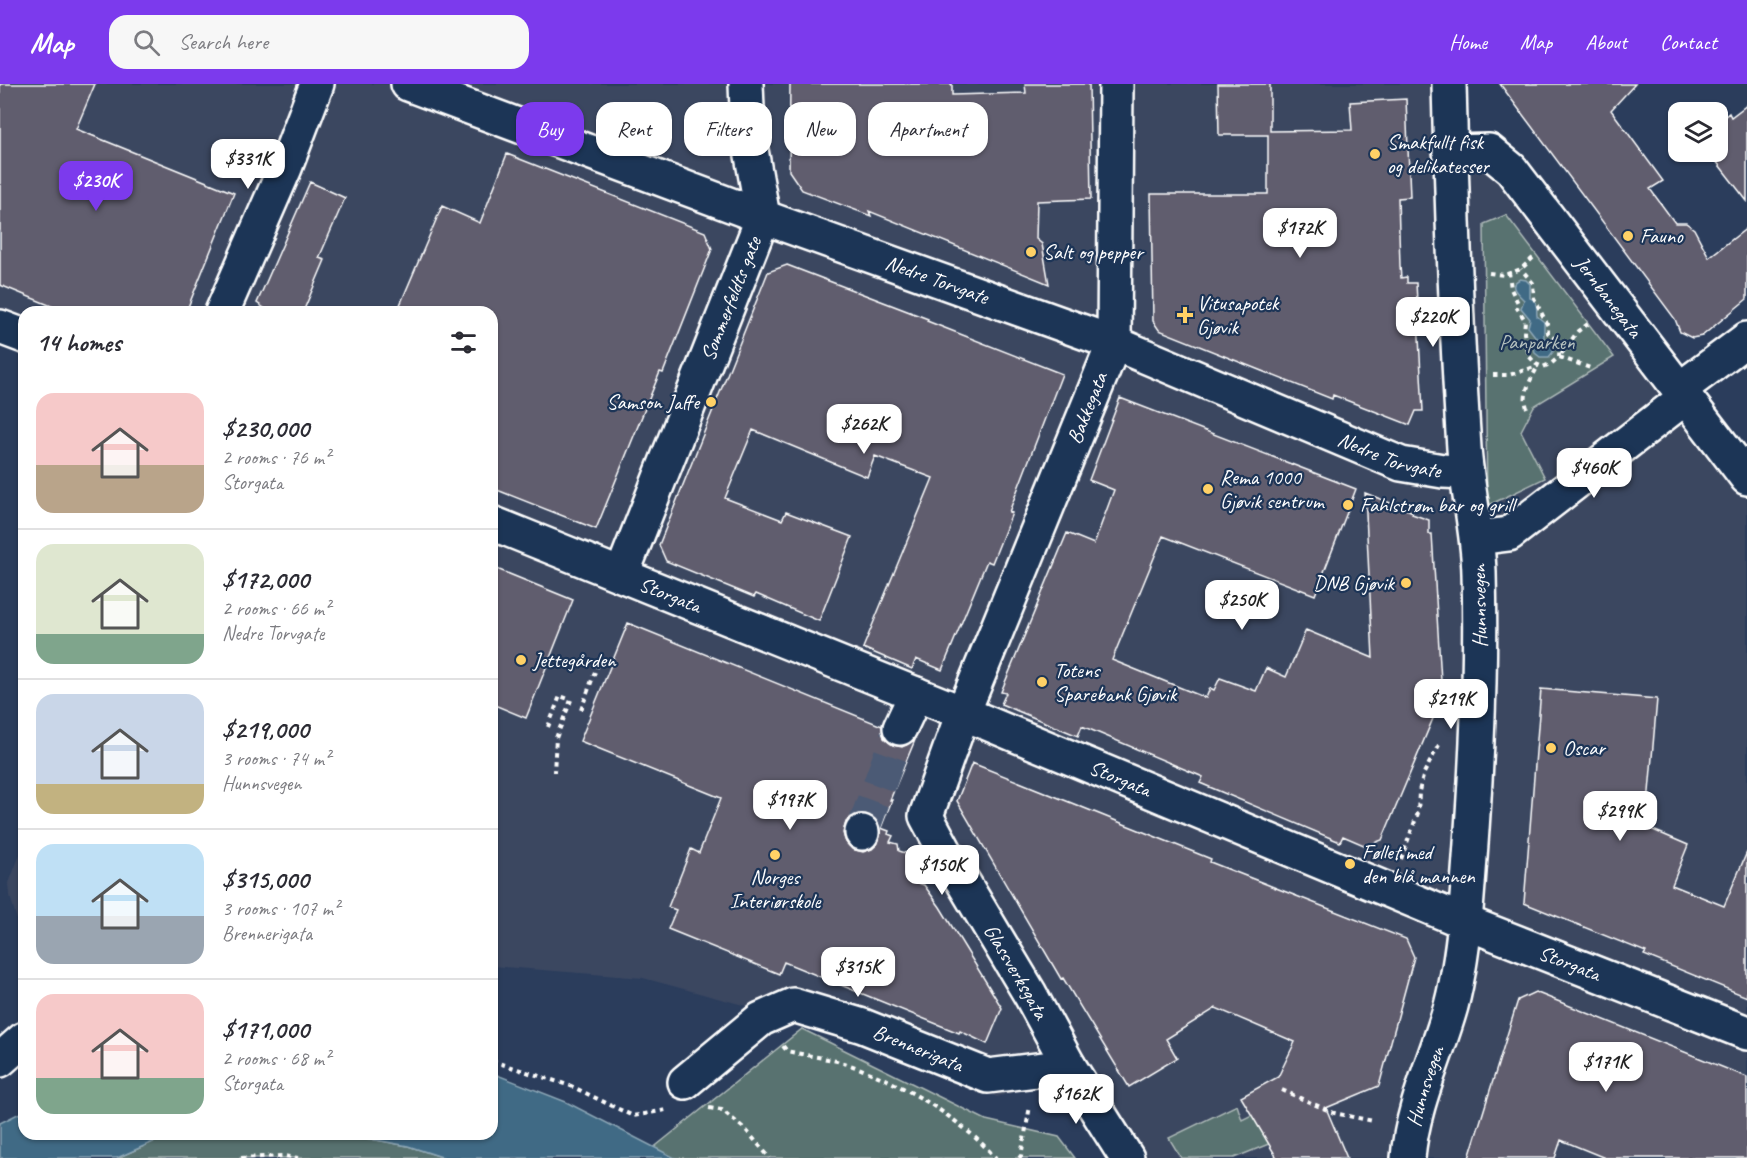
<!DOCTYPE html>
<meta charset="utf-8">
<style>
:root{--surface:#fff;--page:#f7f7f7;--text:#2b2b33;--muted:#7c7c81;--line:#e1e1e2;--accent:#7c3aed}
body{margin:0;font-family:Caveat,sans-serif;background:var(--page);color:var(--text);height:100vh;display:flex;flex-direction:column;font-size:22px;white-space:nowrap}
*{box-sizing:border-box;margin:0}
p{font-size:20px;color:var(--muted)}
.icon{flex:none;width:33px;height:33px;fill:none;stroke:currentColor;stroke-width:2;stroke-linecap:round;stroke-linejoin:round}
.map{position:relative;flex:1;overflow:hidden}
.side{position:absolute;left:18px;top:222px;width:480px;height:834px;display:flex;flex-direction:column;background:var(--surface);border-radius:18px;box-shadow:0 2px 4px #0004}
.side>*{flex:none}
.hud{position:absolute;left:516px;top:18px;width:570px;height:54px;display:flex;gap:12px}
.fabs{position:absolute;left:1668px;top:18px;display:grid;gap:12px}
.fabs a{display:grid;place-items:center;width:60px;height:60px;border-radius:12px;background:var(--surface);box-shadow:0 2px 4px #0004;font-size:30px}
.price{position:absolute;translate:-50% -51px;padding:0 14px;border-radius:12px;background:#fff;color:#222;font-size:20px;line-height:39px;filter:drop-shadow(0 2px 3px #0008)}
.price::after{content:'';position:absolute;left:50%;top:36px;width:18px;height:14px;margin-left:-9px;background:inherit;clip-path:polygon(0 0,100% 0,50% 100%)}
.price.selected{background:var(--accent);color:#fff}
ul{padding:0;list-style:none}
li{display:flex;align-items:center;gap:18px;height:150px;padding:0 18px}
li+li{border-top:2px solid var(--line)}
li span{display:grid;place-items:center;flex:none;width:168px;height:120px;border-radius:18px;color:#555}
li>.icon{margin-inline-start:auto}
span .icon{width:72px;height:72px;fill:#fffc;stroke-width:1}
li b{font-size:26px}
h2{display:flex;justify-content:space-between;align-items:center;height:72px;padding:0 18px;font-size:26px}
.chip{padding:0 21px;border-radius:18px;background:var(--surface);box-shadow:0 2px 4px #0004;font-size:21px;line-height:54px}
.chip.selected{background:var(--accent);color:#fff}
header{display:flex;align-items:center;gap:36px;box-sizing:border-box;height:84px;padding:0 30px;background:var(--accent);color:#fff}
header strong{font-size:28px}
nav{display:flex;gap:33px;margin-inline-start:auto;font-size:21px}
.search{width:420px;height:54px;background:var(--page);display:flex;align-items:center;gap:15px;box-sizing:border-box;padding:0 21px;border-radius:18px;color:var(--muted);font-size:22px}
.map>svg:first-child{display:block}
.built{fill:#3b4761}
.green{fill:#58726f;stroke:#acb8b7;stroke-width:1.5}
.water{fill:#3f6a85;stroke:#8ca6b6;stroke-width:1.5}
.building{fill:#615d6e;stroke:#fff;stroke-width:1.5;fill-rule:evenodd}
.lines{fill:none;stroke-linecap:round;stroke-linejoin:round}
.street-tunnel{stroke:#4b5a74;stroke-width:33;stroke-dasharray:33 16;stroke-linecap:butt}
.lane-casing{stroke:#fff;stroke-width:22}
.street-casing{stroke:#fff;stroke-width:38}
.secondary-casing{stroke:#fff;stroke-width:38}
.path{stroke:#fff;stroke-width:4;stroke-dasharray:4.5 4.5;stroke-linecap:butt}
.lane{stroke:#1d3557;stroke-width:18}
.street{stroke:#1d3557;stroke-width:33}
.secondary{stroke:#1d3557;stroke-width:33}
.poi-dot{fill:#ffd166;stroke:#1d3557;stroke-width:2}
.labels{text-anchor:middle;stroke-width:4.5;stroke-linejoin:round;paint-order:stroke}
.poi-label{font-size:21px;fill:#fff;stroke:#1d3557;text-anchor:start}
.street-label{font-size:21px;fill:#fff;stroke:#1d3557}
.park-label{font-size:21px;fill:#b4c0be;stroke:#1d3557}
</style>
<header>
<strong>Map</strong>
<div class="search"><svg class="icon" aria-label="search" viewBox="0 0 24 24"><circle cx="10" cy="10" r="6"/><path d="M15 15l6 6"/></svg>Search here</div>
<nav><a>Home</a><a>Map</a><a>About</a><a>Contact</a></nav>
</header>
<div class="map">
<svg width="1747" height="1074" viewBox="0 0 1747 1074">
<rect width="100%" height="100%" fill="#2b3d5c"/>
<filter id="ink" filterUnits="userSpaceOnUse"><feTurbulence type="fractalNoise" baseFrequency=".0167" numOctaves="2"/><feDisplacementMap in="SourceGraphic" scale="12" xChannelSelector="R" yChannelSelector="G"/><feConvolveMatrix kernelMatrix="1 2 1 2 8 2 1 2 1" color-interpolation-filters="sRGB"/></filter>
<g filter="url(#ink)">
<path class="built" d="M0,0H1453L1458,59L1499,61L1747,405V1074H1128L1057,996L997,1013L821,942L643,894L492,882V228H24V245L0,236Z
M24,760V860L10,812L9,799Z"/>
<path class="green" d="M1506,131L1614,273L1534,322L1521,347L1545,394L1487,422L1484,140Z
M802,945L986,1036L1059,1053L1075,1074H661L652,1065Z
M1282,1016L1326,1037L1234,1074H1181L1169,1054L1237,1021L1242,1036Z
M171,1050H344L408,1062L445,1074H117Z"/>
<path class="water" d="M1520,195L1526,196L1530,200V214C1539,217 1536,224 1537,232L1544,238V254L1554,261L1553,268L1549,273H1540L1535,269L1534,262L1538,256L1528,243L1530,235L1521,224L1524,216C1517,209 1507,201 1520,195Z
M492,989L566,1018L675,1074H445L408,1062L344,1050H492Z
M24,1027V1050H171L117,1074H0V1039Z"/>
<path class="building" d="M0,0H95L76,45L234,109L186,228H66L0,201Z
M790,0H952V11L1026,9L1025,0H1089L1091,115L1037,117L1036,155L1042,160L1049,200L869,127L871,132L802,106L789,87Z
M1218,0H1270V47L1352,46L1350,18L1406,15L1410,113L1398,114L1400,182L1401,194L1407,193V199H1416L1423,327H1416L1410,341L1333,311L1332,315L1159,246L1153,237L1151,110H1268V51H1219Z
M1500,0H1635L1611,26L1663,97L1650,105L1675,139H1686L1694,145L1709,173L1747,144V215L1702,252L1692,254L1680,248L1675,235Z
M1747,21V117L1709,68H1718V38L1729,29L1731,33Z
M507,70L705,148L712,165L663,289L660,288L596,445L492,404V228H397L442,122L480,139Z
M310,98L345,114L319,174L325,176L303,228H270L257,219Z
M787,181L928,235L927,237L1062,290L1009,428L1012,429L992,479L987,477L942,586L916,575L912,585L863,564L933,394L875,372L867,393L753,346L725,414L782,436L786,428L852,453L819,537L756,510L754,513L666,477L659,461L768,188Z
M1120,314L1356,405L1315,511L1163,452L1112,576L1206,614L1210,604L1214,606L1220,594L1256,607L1266,584L1286,593L1306,546L1373,574L1365,409L1413,428L1412,430L1429,436V450H1432L1442,613L1382,756L1366,762L1343,752L1340,758L1200,699L1203,693L1082,642L1078,652L1001,620L1006,609L1001,608L1067,449L1094,460L1114,406L1089,396Z
M492,483L573,516L526,634L492,620Z
M628,539L882,642L884,654L893,661L902,663L915,656L890,716H892L881,744L889,747L888,750L893,752L890,758L898,760L899,767L912,771L909,785L914,786L912,791L916,792L915,795L919,796L918,799L924,801L940,823L1002,924L987,960L960,947L959,949L784,878L779,890L668,845L676,826L668,823L691,765L699,769L721,714L580,657ZM861,729L872,732L878,739L881,748L878,759L872,765L863,768L852,765L846,758L843,749L846,738L853,732Z
M1541,605L1657,615L1646,743L1688,761L1672,801L1724,822L1747,768V913L1644,871L1646,868L1524,819Z
M972,679L1211,775L1210,778L1406,855L1414,873L1379,1002L1326,1024L1347,1074H1277L1241,1013L1278,993L1295,958L1216,924L1166,955L1177,974L1129,1003L1063,894L1061,895L957,717Z
M1535,908L1747,993V1074H1605L1561,1056L1555,1074H1469L1518,916Z"/>
<g class="lines">
<path class="street-tunnel" d="M862,748L900,644"/>
<g class="lane-casing">
<path id="lane" d="M713,40L748,49"/>
</g>
<g class="street-casing">
<g id="street">
<path id="s1" d="M408,0L763,133L1114,259L1401,380L1443,387L1466,388"/>
<path id="s2" d="M1116,0L1114,259L963,629L926,732L947,771L1030,910L1069,982L1127,1074"/>
<path id="s3" d="M1450,68L1489,67L1511,85L1747,394"/>
<path d="M222,228L285,84L317,0"/>
<path d="M0,243L24,252"/>
<path d="M1680,305L1747,255"/>
<path id="s4" d="M492,439L963,629L1465,838L1747,949"/>
<path d="M1477,454L1509,450L1686,313"/>
<path id="s5" d="M622,490L763,133L748,49L746,0"/>
<path d="M900,644L916,610"/>
<path d="M862,749V748"/>
<path d="M0,976L24,955"/>
<path id="s6" d="M685,998L761,935L793,921L863,942L988,992L1069,982"/>
</g>
</g>
<g class="secondary-casing">
<g id="secondary">
<path id="s7" d="M1408,1074C1412,1022 1437,972 1451,922C1458,896 1464,854 1466,826C1475,714 1482,601 1479,489C1478,447 1467,406 1464,364C1456,243 1452,122 1449,0"/>
</g>
</g>
<path class="path" d="M1509,188L1511,205L1518,219L1517,224L1525,236L1524,249L1529,272L1536,280L1543,283L1552,279L1559,273C1560,261 1556,256 1548,249V242L1534,214L1533,199L1521,185
M1489,189L1504,191L1521,185L1535,172
M1588,240L1578,247L1559,273L1590,284
M1493,291H1509L1538,282
M1527,324C1522,309 1531,295 1538,282
M581,626L600,574
M548,643L560,612L571,616L556,654L554,688
M1401,775L1418,729L1419,707L1424,689L1440,659
M783,962L787,967C808,972 830,974 850,981C904,1000 957,1032 996,1074
M492,977L571,1002L633,1032L666,1026
M1282,1006L1334,1029L1373,1037
M709,1024L722,1026L746,1046L770,1074
M241,1074L284,1072L298,1074
M1019,1074L1021,1072L1030,1022"/>
<use href="#lane" class="lane"/>
<use href="#street" class="street"/>
<use href="#secondary" class="secondary"/>
</g>
</g>
<g class="poi-dot">
<circle cx="1375" cy="70" r="6"/>
<circle cx="1628" cy="152" r="6"/>
<circle cx="1031" cy="168" r="6"/>
<path d="M1182 222h6v6h6v6h-6v6h-6v-6h-6v-6h6z"/>
<circle cx="711" cy="318" r="6"/>
<circle cx="1208" cy="405" r="6"/>
<circle cx="1348" cy="421" r="6"/>
<circle cx="1406" cy="499" r="6"/>
<circle cx="521" cy="576" r="6"/>
<circle cx="1042" cy="598" r="6"/>
<circle cx="1551" cy="664" r="6"/>
<circle cx="775" cy="771" r="6"/>
<circle cx="1350" cy="780" r="6"/>
</g>
<g class="labels">
<g class="poi-label">
<text x="1387" y="65">Smakfullt fisk<tspan x="1387" dy="24">og delikatesser</tspan></text>
<text x="1640" y="159">Fauno</text>
<text x="1043" y="175">Salt og pepper</text>
<text x="1197" y="226">Vitusapotek<tspan x="1197" dy="24">Gjøvik</tspan></text>
<text x="699" y="325" text-anchor="end">Samson Jaffe</text>
<text x="1220" y="400">Rema 1000<tspan x="1220" dy="24">Gjøvik sentrum</tspan></text>
<text x="1360" y="428">Fahlstrøm bar og grill</text>
<text x="1394" y="506" text-anchor="end">DNB Gjøvik</text>
<text x="533" y="583">Jettegården</text>
<text x="1054" y="593">Totens<tspan x="1054" dy="24">Sparebank Gjøvik</tspan></text>
<text x="1563" y="671">Oscar</text>
<text x="1362" y="775">Føllet med<tspan x="1362" dy="24">den blå mannen</tspan></text>
<text x="775" y="800" text-anchor="middle">Norges<tspan x="775" dy="24">Interiørskole</tspan></text>
</g>
<g class="street-label">
<text dy="7" stroke="none"><textPath href="#s1" startOffset="564">Nedre Torvgate</textPath></text>
<text dy="7" stroke="none"><textPath href="#s3" startOffset="228">Jernbanegata</textPath></text>
<text dy="7" stroke="none"><textPath href="#s5" startOffset="296">Sommerfeldts gate</textPath></text>
<text transform="translate(1087 324) rotate(-68)" y="7">Bakkegata</text>
<text dy="7" stroke="none"><textPath href="#s1" startOffset="1050">Nedre Torvgate</textPath></text>
<text dy="7" stroke="none"><textPath href="#s4" startOffset="192">Storgata</textPath></text>
<text transform="translate(1479 522) rotate(-91)" y="7">Hunnsvegen</text>
<text dy="7" stroke="none"><textPath href="#s4" startOffset="678">Storgata</textPath></text>
<text dy="7" stroke="none"><textPath href="#s4" startOffset="1164">Storgata</textPath></text>
<text dy="7" stroke="none"><textPath href="#s2" startOffset="948">Glassverksgata</textPath></text>
<text dy="7" stroke="none"><textPath href="#s6" startOffset="266">Brennerigata</textPath></text>
<text dy="7" stroke="none"><textPath href="#s7" startOffset="74">Hunnsvegen</textPath></text>
</g>
<g class="park-label">
<text x="1537" y="265">Panparken</text>
</g>
</g>
</svg>
<div class="fabs">
<a><svg class="icon" aria-label="layers" viewBox="0 0 24 24"><path d="M12 4l9 5-9 5-9-5zM3 14l9 5 9-5"/></svg></a>
</div>
<b class="price" style="left:248px;top:106px">$331K</b>
<b class="price selected" style="left:96px;top:128px">$230K</b>
<b class="price" style="left:1300px;top:175px">$172K</b>
<b class="price" style="left:1433px;top:264px">$220K</b>
<b class="price" style="left:864px;top:371px">$262K</b>
<b class="price" style="left:1594px;top:415px">$460K</b>
<b class="price" style="left:1242px;top:547px">$250K</b>
<b class="price" style="left:1451px;top:646px">$219K</b>
<b class="price" style="left:790px;top:747px">$197K</b>
<b class="price" style="left:1620px;top:758px">$299K</b>
<b class="price" style="left:942px;top:812px">$150K</b>
<b class="price" style="left:858px;top:914px">$315K</b>
<b class="price" style="left:1606px;top:1009px">$171K</b>
<b class="price" style="left:1076px;top:1041px">$162K</b>
<div class="hud">
<a class="chip selected">Buy</a>
<a class="chip">Rent</a>
<a class="chip">Filters</a>
<a class="chip">New</a>
<a class="chip">Apartment</a>
</div>
<section class="side">
<h2>14 homes<svg class="icon" aria-label="filters" viewBox="0 0 24 24"><path d="M4 7h16M4 17h16"/><circle cx="9" cy="7" r="2"/><circle cx="15" cy="17" r="2"/></svg></h2>
<ul>
<li><span style="background:linear-gradient(#f6c9c9 60%,#b9a48a 0)"><svg class="icon" aria-label="home" viewBox="0 0 24 24"><path d="M3 11l9-7 9 7M6 9v11h12V9"/></svg></span><div><b>$230,000</b><p>2 rooms · 76 m²</p><p>Storgata</p></div></li>
<li><span style="background:linear-gradient(#dfe7d0 75%,#7fa58c 0)"><svg class="icon" aria-label="home" viewBox="0 0 24 24"><path d="M3 11l9-7 9 7M6 9v11h12V9"/></svg></span><div><b>$172,000</b><p>2 rooms · 66 m²</p><p>Nedre Torvgate</p></div></li>
<li><span style="background:linear-gradient(#c9d6e8 75%,#c2b280 0)"><svg class="icon" aria-label="home" viewBox="0 0 24 24"><path d="M3 11l9-7 9 7M6 9v11h12V9"/></svg></span><div><b>$219,000</b><p>3 rooms · 74 m²</p><p>Hunnsvegen</p></div></li>
<li><span style="background:linear-gradient(#bfe0f5 60%,#9aa5b1 0)"><svg class="icon" aria-label="home" viewBox="0 0 24 24"><path d="M3 11l9-7 9 7M6 9v11h12V9"/></svg></span><div><b>$315,000</b><p>3 rooms · 107 m²</p><p>Brennerigata</p></div></li>
<li><span style="background:linear-gradient(#f6c9c9 70%,#7fa58c 0)"><svg class="icon" aria-label="home" viewBox="0 0 24 24"><path d="M3 11l9-7 9 7M6 9v11h12V9"/></svg></span><div><b>$171,000</b><p>2 rooms · 68 m²</p><p>Storgata</p></div></li>
</ul>
</section>
</div>
